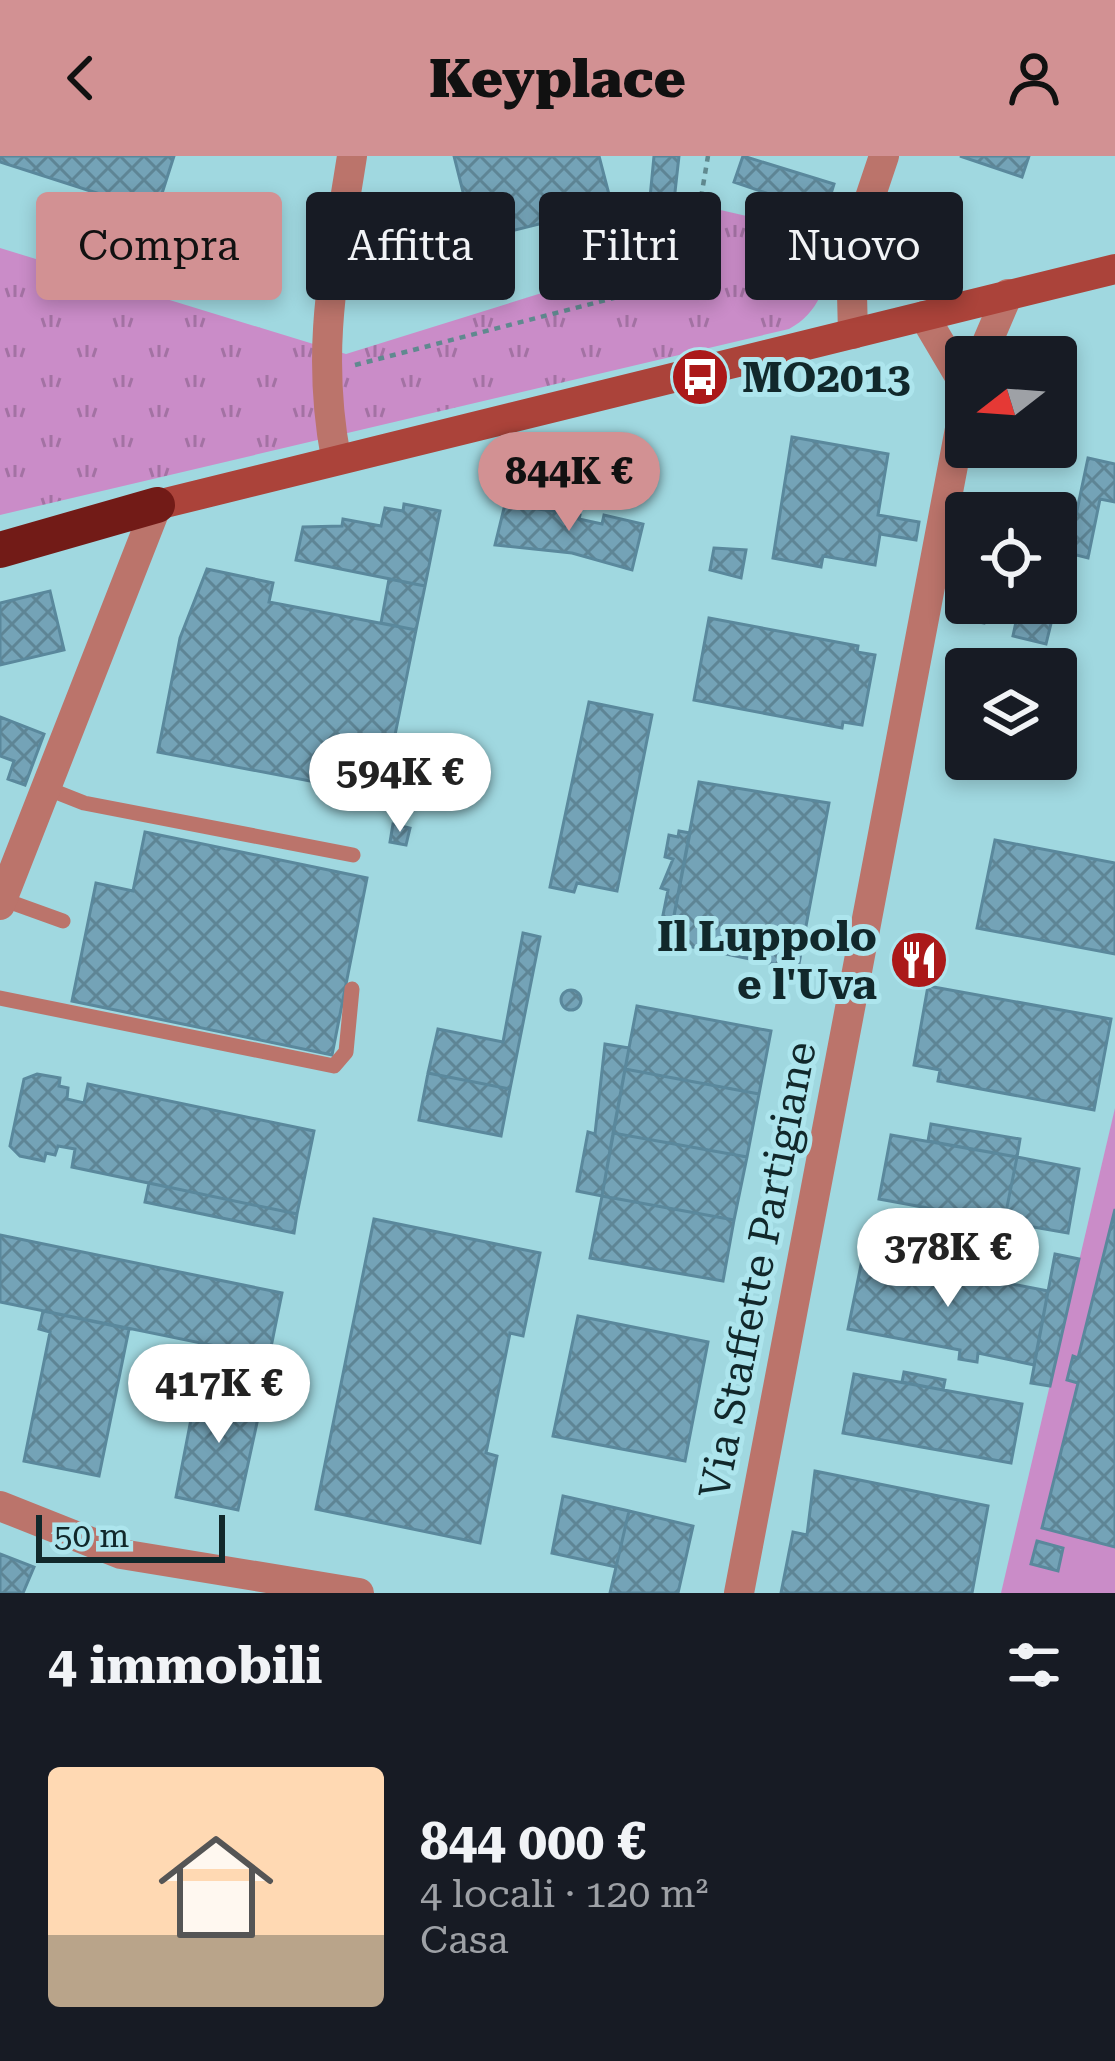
<!DOCTYPE html>
<html lang="it">
<meta charset="utf-8">
<style>
:root{--surface:#171b24;--page:#20242c;--text:#f1f3f6;--muted:#9ea1a6;--line:#363941;--accent:#d29193}
body{margin:0;font-family:"Roboto Serif",serif;background:var(--page);color:var(--text);height:100vh;display:flex;flex-direction:column;font-size:45px;white-space:nowrap}
*{box-sizing:border-box;margin:0}
p{font-size:39px;color:var(--muted)}
.icon{flex:none;width:66px;height:66px;fill:none;stroke:currentColor;stroke-width:2;stroke-linecap:round;stroke-linejoin:round}
.map{position:relative;height:1437px;overflow:hidden}
.details{display:flex;flex-direction:column;background:var(--surface);flex:1}
.details>*{flex:none}
.guide{position:absolute;left:36px;top:36px;width:1044px;height:108px;display:flex;gap:24px}
.needle{width:78px;rotate:253deg}
.buttons{position:absolute;left:945px;top:180px;display:grid;gap:24px}
.buttons a{display:grid;place-items:center;width:132px;height:132px;border-radius:12px;background:var(--surface);box-shadow:0 6px 18px #0003;font-size:60px}
.scale{position:absolute;left:36px;bottom:30px;width:189px;box-sizing:border-box;padding-left:12px;border:6px solid #11282b;border-top:0;font-size:33px;line-height:42px;white-space:nowrap;color:#11282b;-webkit-text-stroke:9px #ade5ed;paint-order:stroke}
.price{position:absolute;translate:-50% -102px;padding:0 27px;border-radius:42px;background:#fff;color:#222;font-size:39px;line-height:78px;filter:drop-shadow(0 3px 6px #0008)}
.price::after{content:'';position:absolute;left:50%;top:72px;width:36px;height:27px;margin-left:-18px;background:inherit;clip-path:polygon(0 0,100% 0,50% 100%)}
.price.selected{background:var(--accent);color:#111}
ul{padding:0;list-style:none}
li{display:flex;align-items:center;gap:36px;height:300px;padding:0 48px}
li+li{border-top:3px solid var(--line)}
li span{display:grid;place-items:center;flex:none;width:336px;height:240px;border-radius:12px;color:#555}
li>.icon{margin-inline-start:auto}
span .icon{width:144px;height:144px;fill:#fffc;stroke-width:1}
li b{font-size:51px}
h2{display:flex;justify-content:space-between;align-items:center;height:144px;padding:0 48px;font-size:51px}
.pill{padding:0 42px;border-radius:12px;background:var(--surface);box-shadow:0 6px 18px #0003;font-size:42px;line-height:108px}
.pill.selected{background:var(--accent);color:#111}
header{display:flex;justify-content:space-between;align-items:center;height:156px;padding:0 48px;background:var(--accent);color:#111;font-size:54px;font-weight:800}
.map>svg:first-child{display:block}
.grass{fill:#ca8cc8}
.park{fill:url(#park-tufts)}
.building{fill:url(#building-cross-hatch);stroke:#5a889c;stroke-width:3}
.lines{fill:none;stroke-linecap:round;stroke-linejoin:round}
.path{stroke:#60898f;stroke-width:4.5;stroke-dasharray:6 6;stroke-linecap:butt}
.lane{stroke:#bb746b;stroke-width:15}
.street{stroke:#bb746b;stroke-width:30}
.secondary{stroke:#ab433a;stroke-width:30}
.highway{stroke:#721b17;stroke-width:36}
.labels{text-anchor:middle;stroke-width:10;stroke-linejoin:round;paint-order:stroke}
.poi-label{font-size:42px;font-weight:bold;fill:#11282b;stroke:#ade5ed;text-anchor:start}
.street-label{font-size:42px;fill:#11282b;stroke:#ade5ed}
</style>
<header><svg class="icon" aria-label="back" viewBox="0 0 24 24"><path d="M15 5l-7 7 7 7"/></svg>Keyplace<svg class="icon" aria-label="person" viewBox="0 0 24 24"><circle cx="12" cy="8" r="4"/><path d="M4 21q1-7 8-7t8 7"/></svg></header>
<div class="map">
<svg width="1115" height="1437" viewBox="0 0 1115 1437">
<defs>
<pattern id="park-tufts" width="24" height="20" patternUnits="userSpaceOnUse" patternTransform="scale(3)"><rect width="24" height="20" fill="#ca8cc8"/><path d="M3 7l-1-3M5 7V3M7 7l1-3M15 17l-1-3M17 17v-4M19 17l1-3" fill="none" stroke="#a372a3"/></pattern>
<pattern id="building-cross-hatch" width="8" height="8" patternUnits="userSpaceOnUse" patternTransform="scale(3)"><rect width="8" height="8" fill="#74a3b7"/><path d="M0 0l8 8M0 8l8-8" fill="none" stroke="#5e8595"/></pattern>
</defs>
<rect width="100%" height="100%" fill="#a0d8e0"/>
<path class="grass" d="M1115,952V1437H1001Z"/>
<path class="park" d="M690,47L839,81C828,117 825,154 789,173L0,359V92L346,198L683,93Z"/>
<path class="building" d="M0,0H174L156,56L0,6Z
M454,0H599L612,50L475,84Z
M654,0H679L674,45L650,42Z
M743,0L834,28L825,57L734,26Z
M960,0H1029L1022,21Z
M650,42L674,45L672,57L649,55Z
M792,281L888,298L878,359L919,366L916,384L880,378L875,409L823,400L821,411L773,402Z
M1088,302L1115,308V346L1100,343L1088,402L1068,397Z
M507,340L525,344L524,351L580,359L579,363L602,368L604,359L643,368L632,414L572,397L495,389Z
M991,345L1039,356V357H988Z
M404,348L440,355L425,430L296,404L303,371L342,370L343,363L381,370L385,352L403,355Z
M714,392L746,394L741,422L710,414Z
M207,413L273,427L269,446L416,474L383,639L158,596L180,482Z
M1056,418L1072,426L1069,440L1058,437L1056,447Z
M389,423L425,430L416,474L381,467Z
M50,435L64,494L0,509V447Z
M967,447H988L984,467L963,463Z
M1020,447H1056L1046,488L1013,480Z
M709,462L858,490L857,496L875,499L862,569L843,566L842,572L694,544Z
M589,546L652,559L617,735L577,727L574,736L550,731Z
M0,561L44,578L25,629L8,623L14,605L0,600Z
M699,626L829,647L798,813L669,786Z
M393,668L410,672L406,689L390,686Z
M679,675L690,677L669,786L658,784L668,734L661,732L673,703L665,701L669,679L678,681Z
M145,676L367,722L332,899L72,845L96,727L133,735Z
M995,684L1115,707V798L977,772Z
M523,777L540,781L510,933L428,917L438,873L503,886Z
M928,830L1111,863L1094,954L938,925L940,914L914,909Z
M561 844a10 10 0 1 1 20 0a10 10 0 1 1-20 0Z
M637,850L771,875L759,938L625,913Z
M605,888L629,892L602,1040L577,1035L588,976L595,978Z
M625,913L759,938L747,1001L613,977Z
M428,917L510,933L501,980L419,964Z
M37,918L60,922L59,930L68,932L67,943L84,947L88,928L314,975L297,1058L72,1011L75,993L58,990L55,999L46,997L44,1005L20,1000L10,990L24,923Z
M931,968L1020,983L1017,1001L928,985Z
M613,977L747,1001L734,1064L602,1040Z
M891,979L1017,1001L1004,1066L879,1043Z
M1017,1001L1079,1013L1068,1077L1004,1066Z
M149,1027L297,1058L294,1077L145,1046Z
M602,1040L734,1064L723,1125L590,1102Z
M1115,1053V1391L1042,1372L1078,1227L1067,1224L1073,1200L1078,1202Z
M374,1063L540,1097L523,1180L510,1177L486,1297L497,1300L480,1387L316,1353Z
M0,1079L282,1137L269,1201L0,1146Z
M1055,1098L1079,1103L1050,1230L1031,1227Z
M863,1099L1048,1135L1034,1209L978,1197L977,1206L959,1203L960,1194L848,1173Z
M43,1155L129,1173L99,1320L24,1305L50,1176L39,1173Z
M578,1160L708,1186L685,1305L553,1280Z
M904,1216L945,1224L943,1234L902,1226Z
M854,1218L1022,1248L1011,1307L843,1277Z
M198,1227L263,1239L238,1354L176,1341Z
M815,1315L988,1350L972,1437H781L793,1376L807,1379Z
M563,1340L629,1355L616,1411L552,1397Z
M629,1355L693,1370L678,1437H610Z
M1037,1385L1063,1392L1058,1415L1031,1408Z
M0,1398L34,1411L23,1437H0Z"/>
<g class="lines">
<path class="path" d="M355,209L664,129L690,107L708,0"/>
<path class="lane" d="M46,632L84,647L353,699
M2,743L63,765
M0,842L334,910L346,896L352,833"/>
<path class="street" d="M924,160L966,231
M853,178L851,98L884,0
M981,201L1008,138
M336,302C315,190 335,110 352,0
M0,749L157,349
M0,1350L121,1398L359,1437
M739,1437L966,241"/>
<path class="secondary" d="M157,349L1115,113"/>
<path class="highway" d="M0,394L157,349"/>
</g>
<defs>
<g id="bus-disc" transform="scale(3)"><circle r="9.5" fill="#ab1919" stroke="#ade5ed"/><path d="M-5-6H5V4H4V6H2V4H-2V6H-4V4H-5ZM-3.5-4V0h7V-4ZM-3.5 1.2v1.5H-2V1.2ZM2 1.2v1.5H3.5V1.2Z" fill="#fff"/></g>
<g id="restaurant-disc" transform="scale(3)"><circle r="9.5" fill="#ab1919" stroke="#ade5ed"/><path d="M-5-6h1v4h1v-4h1v4h1v-4h1v5L-1.5 .5V6h-2V.5L-5-1ZM5-6V6H3V1.5H1.5Q1.5-4 5-6Z" fill="#fff"/></g>
</defs>
<g fill-rule="evenodd">
<use href="#bus-disc" x="700" y="221"/>
<use href="#restaurant-disc" x="919" y="804"/>
</g>
<g class="labels">
<g class="poi-label">
<text x="742" y="236">MO2013</text>
<text x="877" y="795" text-anchor="end">Il Luppolo<tspan x="877" dy="48">e l'Uva</tspan></text>
</g>
<g class="street-label">
<text transform="translate(757 1114) rotate(-79)" y="15">Via Staffette Partigiane</text>
</g>
</g>
</svg>
<div class="buttons">
<a><svg class="needle" viewBox="-14 -14 28 28"><path d="M0-13l5 13h-10z" fill="#e53935"/><path d="M0 13l5-13h-10z" fill="#9ea1a6"/></svg></a>
<a><svg class="icon" aria-label="locate" viewBox="0 0 24 24"><circle cx="12" cy="12" r="6"/><path d="M12 2v4M12 18v4M2 12h4M18 12h4"/></svg></a>
<a><svg class="icon" aria-label="layers" viewBox="0 0 24 24"><path d="M12 4l9 5-9 5-9-5zM3 14l9 5 9-5"/></svg></a>
</div>
<div class="scale">50 m</div>
<b class="price selected" style="left:569px;top:378px">844K €</b>
<b class="price" style="left:400px;top:679px">594K €</b>
<b class="price" style="left:948px;top:1154px">378K €</b>
<b class="price" style="left:219px;top:1290px">417K €</b>
<div class="guide">
<a class="pill selected">Compra</a>
<a class="pill">Affitta</a>
<a class="pill">Filtri</a>
<a class="pill">Nuovo</a>
</div>
</div>
<section class="details">
<h2>4 immobili<svg class="icon" aria-label="filters" viewBox="0 0 24 24"><path d="M4 7h16M4 17h16"/><circle cx="9" cy="7" r="2"/><circle cx="15" cy="17" r="2"/></svg></h2>
<ul>
<li><span style="background:linear-gradient(#ffd9b3 70%,#b9a48a 0)"><svg class="icon" aria-label="home" viewBox="0 0 24 24"><path d="M3 11l9-7 9 7M6 9v11h12V9"/></svg></span><div><b>844 000 €</b><p>4 locali · 120 m²</p><p>Casa</p></div></li>
</ul>
</section>
